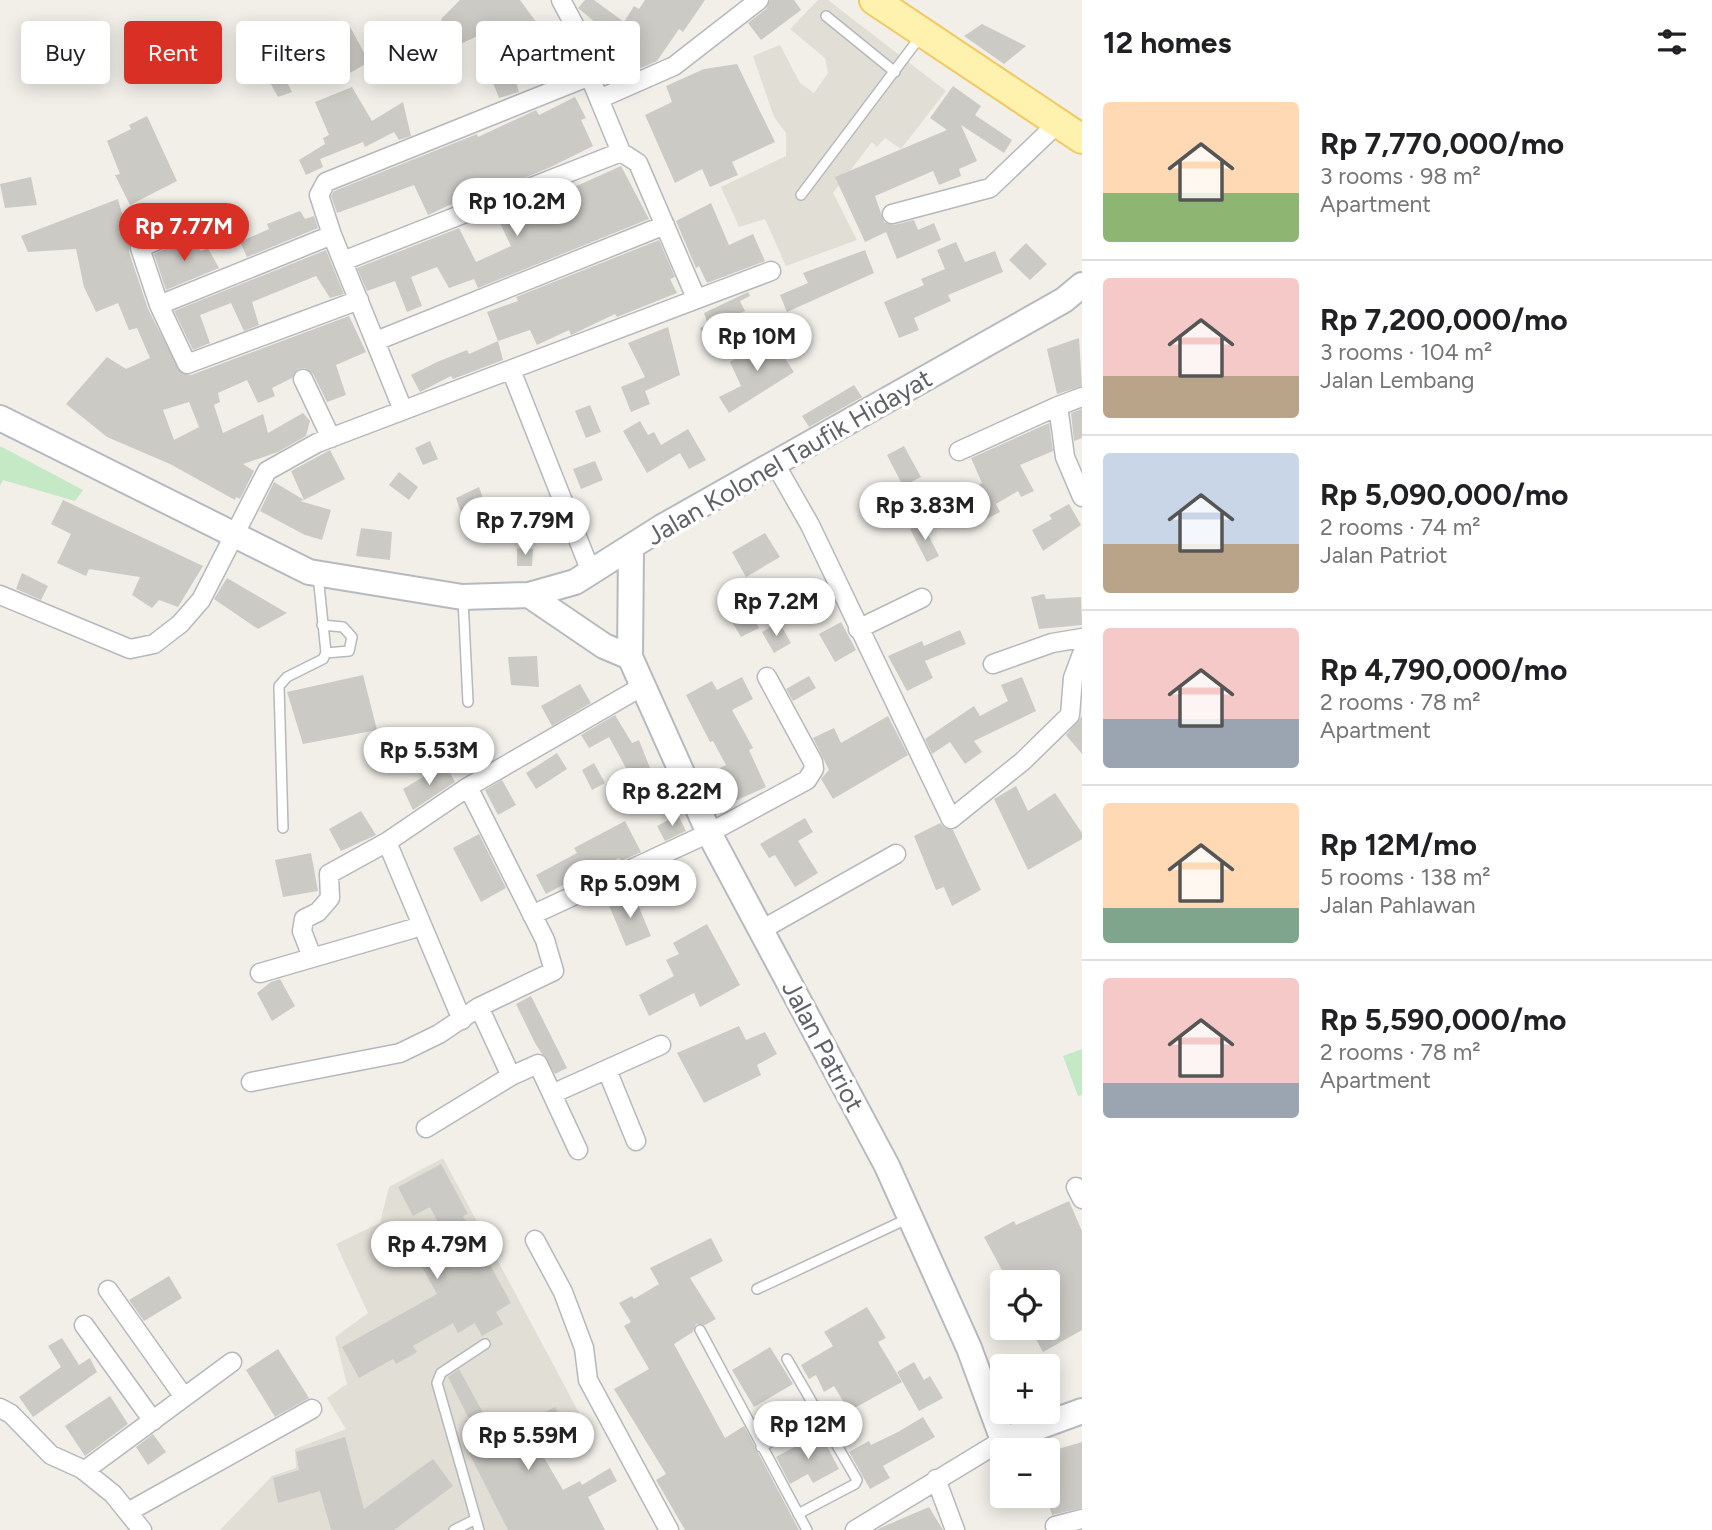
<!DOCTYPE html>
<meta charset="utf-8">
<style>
:root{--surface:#fff;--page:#f6f6f6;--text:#202124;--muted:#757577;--line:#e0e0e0;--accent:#d93025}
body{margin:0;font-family:Figtree,sans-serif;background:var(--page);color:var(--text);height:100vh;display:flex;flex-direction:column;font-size:26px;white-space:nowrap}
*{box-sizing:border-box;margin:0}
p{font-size:23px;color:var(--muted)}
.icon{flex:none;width:38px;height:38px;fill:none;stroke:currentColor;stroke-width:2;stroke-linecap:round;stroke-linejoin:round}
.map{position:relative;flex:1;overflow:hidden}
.details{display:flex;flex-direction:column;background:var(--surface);width:630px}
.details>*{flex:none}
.banner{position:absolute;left:21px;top:21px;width:665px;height:63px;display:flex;gap:14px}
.fabs{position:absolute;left:990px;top:1270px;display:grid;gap:14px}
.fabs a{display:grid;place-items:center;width:70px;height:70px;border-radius:7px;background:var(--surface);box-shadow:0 4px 18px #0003;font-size:35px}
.price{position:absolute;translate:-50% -60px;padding:0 16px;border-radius:24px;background:#fff;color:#222;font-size:23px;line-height:46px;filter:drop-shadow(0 2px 4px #0008)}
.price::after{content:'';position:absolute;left:50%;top:42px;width:21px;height:16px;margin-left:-10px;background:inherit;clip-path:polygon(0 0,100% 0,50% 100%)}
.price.on{background:var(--accent);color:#fff}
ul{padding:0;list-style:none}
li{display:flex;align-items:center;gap:21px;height:175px;padding:0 21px}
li+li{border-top:2px solid var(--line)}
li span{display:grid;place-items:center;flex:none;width:196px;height:140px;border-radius:7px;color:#555}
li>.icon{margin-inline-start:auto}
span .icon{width:84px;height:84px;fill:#fffc;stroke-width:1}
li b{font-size:30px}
h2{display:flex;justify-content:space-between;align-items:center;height:84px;padding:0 21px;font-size:30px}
.chip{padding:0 24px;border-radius:7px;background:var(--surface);box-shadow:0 4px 18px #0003;font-size:24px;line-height:63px}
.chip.on{background:var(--accent);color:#fff}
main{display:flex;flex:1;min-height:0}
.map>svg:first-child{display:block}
.education{fill:#e1ded6}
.green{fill:#c5e8c5}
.building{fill:#cccac5;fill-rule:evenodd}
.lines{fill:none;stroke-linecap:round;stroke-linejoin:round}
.service-casing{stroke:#b5b8bc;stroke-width:12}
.minor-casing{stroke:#b5b8bc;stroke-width:21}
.secondary-casing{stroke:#b6babf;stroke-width:28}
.primary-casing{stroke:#f2c960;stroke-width:32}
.service{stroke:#fff;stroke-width:9}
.minor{stroke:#fff;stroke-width:18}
.secondary{stroke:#fff;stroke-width:24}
.primary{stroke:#fff2af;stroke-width:28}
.labels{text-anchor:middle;stroke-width:7;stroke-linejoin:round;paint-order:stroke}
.street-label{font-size:26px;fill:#5f6368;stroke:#fff}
</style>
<main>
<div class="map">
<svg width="1082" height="1530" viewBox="0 0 1082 1530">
<rect width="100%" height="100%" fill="#f1efe8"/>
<path class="education" d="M818,0H828L946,91L901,149L885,138L877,147L872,142L833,193L857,240L786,266L765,219L739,227L721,187L786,156V133L774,117L753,56L780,45L800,83L814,93L828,73L825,58L790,29Z
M443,1158L586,1426L518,1463L544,1530H220L272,1476L296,1468L295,1449L346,1429L327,1398L347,1384L335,1337L368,1313L336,1244L380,1223L389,1187Z"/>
<path class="green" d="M0,446L83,490L75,501L3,480L0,486Z
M1082,1049V1095L1078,1096L1063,1056Z"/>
<path class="building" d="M460,0H520L542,30L526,43L507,52L519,92L499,98L491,78L500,74L482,34L456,46L441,19Z
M585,0H594L624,22L634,6L639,9L645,0H705L683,32L679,29L657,61L613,80L599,49L595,50L590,34L603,29L578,8Z
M770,0H794L801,10L761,40L748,23L766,9Z
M348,23L369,62L348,74L326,34Z
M982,24L1026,46L1004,64L964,36Z
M737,64L775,142L732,162L738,175L710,187L702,169L675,183L645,115L672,102L666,86L704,69Z
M281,70L292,92L278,97L267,77Z
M953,86L981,106L975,115L1012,140L1004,153L961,125L977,161L959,169L961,176L939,185L933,171L875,196L884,222L894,225L914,220L918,230L934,223L941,240L897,259L886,232L865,242L835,177L947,130L930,118Z
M352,87L372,121L403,102L411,136L399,140L394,132L365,147L363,142L320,159L323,167L306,175L299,160L325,144L323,138L329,135L315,102Z
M575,97L586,118L581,120L593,146L551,167L504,186L502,181L428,215L414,185L337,213L331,196L334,191L477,134L478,137L536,110L539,115Z
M147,116L177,181L130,205L115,175L120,174L107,141L131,129L129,125Z
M621,166L649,219L478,288L474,279L449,288L437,267L411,277L422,306L407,312L395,281L367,291L357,268L459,228L476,262L511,246L497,217L550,192L552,197Z
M31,177L37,205L5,208L0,184Z
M118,199L130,242L129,252L148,309L181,373L191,375L349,316L366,352L336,365L346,395L327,402L313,374L305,368L298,369L292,378L272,388L275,396L258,403L247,380L218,393L220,402L214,405L223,433L263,414L268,433L303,413L310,421L306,436L278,452L243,464L254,471L240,499L236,497L235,500L170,464L107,437L66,404L107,357L126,369L150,358L137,328L129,330L118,303L96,312L84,287L76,249L28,252L21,236ZM189,402L199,427L174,440L163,410Z
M711,203L729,245L753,234L765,261L707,283L699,266L696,268L676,221Z
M300,211L305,219L314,216L318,228L247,257L240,242L269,229L267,224Z
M191,237L201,251L208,248L219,268L166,290L154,254Z
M659,240L675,277L670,279L677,293L617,317L615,314L571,335L569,330L537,345L530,330L498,341L487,312L518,301L516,297Z
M956,242L965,262L995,251L1003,272L948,295L951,301L914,318L919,330L899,338L884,302L924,285L921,279L945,269L937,250Z
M1026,243L1047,264L1030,280L1009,260Z
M326,250L344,294L330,298L316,276L252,302L259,325L244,331L231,303L200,315L210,343L193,350L174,311Z
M865,250L874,273L787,312L780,295L808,283L803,273Z
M748,292L750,296L740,301L745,311L729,318L736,336L708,347L700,328L708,325L704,313Z
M668,327L680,375L645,391L650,404L631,412L621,387L645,377L628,343Z
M770,336L794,372L729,413L719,397L741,386L730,362Z
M1079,338L1082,386L1057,394L1047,349Z
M498,341L503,360L453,379L451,376L420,392L411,375L437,362L467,350L469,354Z
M854,385L862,397L809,427L802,416Z
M590,405L601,432L586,438L575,411Z
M1082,409V438L1074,441L1071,413Z
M640,421L648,435L654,432L661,445L688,429L706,460L689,469L680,453L647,473L623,431Z
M1049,423L1053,451L1020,465L1034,491L1021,497L1018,491L996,504L1000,512L971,527L955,498L982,483L971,458Z
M430,441L438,459L423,465L415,448Z
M904,446L921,477L903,486L887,455Z
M330,450L345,479L304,500L291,471Z
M595,461L603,480L581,489L573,469Z
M399,472L418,487L409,500L389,485Z
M274,482L304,500L300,501L331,510L322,540L305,535L260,511Z
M479,487L490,518L466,527L456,498Z
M63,500L203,566L178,607L159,600L152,608L132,595L140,577L89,569L86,576L57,563L71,534L51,524Z
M1069,504L1081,525L1043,551L1032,530L1052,519L1049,515Z
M922,523L939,556L927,562L910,529Z
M361,528L392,532L390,560L356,556Z
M765,533L780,557L746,577L732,552Z
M517,548L533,549L532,566H517Z
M22,573L48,586L41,600L16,589Z
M227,578L287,613L258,629L214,599Z
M806,583L813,601L801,607L793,589Z
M1044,594L1046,599L1081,597L1082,625L1039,629L1031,597Z
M748,608L759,628L741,637L730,618Z
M779,622L791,643L774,653L762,632Z
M841,622L856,650L835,662L819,634Z
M960,630L966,644L925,661L933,678L907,691L888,656L922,641L924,646Z
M537,656L539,687L511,685L508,657Z
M363,675L377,730L303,744L287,692Z
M809,676L816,688L793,701L786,689Z
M742,677L753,699L732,710L753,748L749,750L766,787L735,801L720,768L726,765L713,741L710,742L686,695L712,681L717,690Z
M1022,677L1036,711L974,741L982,752L965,764L950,742L932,754L925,739L974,706L980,716L1008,701L1001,685Z
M580,684L591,703L552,726L541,706Z
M615,715L632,743L639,740L659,791L643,799L609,737L589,748L581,735Z
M888,716L908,755L833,799L821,779L829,770L813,738L834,728L841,743Z
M1082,716V754L1066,735Z
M557,753L567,769L536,789L526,773Z
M594,763L605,783L592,790L582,770Z
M445,764L455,782L413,810L403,789Z
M502,780L516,805L498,815L485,790Z
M1016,786L1028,811L1055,793L1082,833V839L1028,870L994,799Z
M361,811L376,835L341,851L329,829Z
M678,815L686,831L665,841L657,826Z
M805,818L813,832L798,841L818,873L795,887L775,855L769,858L760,844Z
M625,821L641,852L621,861L619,858L589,874L587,872L546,894L536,875L577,853L574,848Z
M940,823L945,828L953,830L981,890L952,906L944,887L936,890L914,836Z
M479,834L506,888L481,902L453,848Z
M311,853L318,891L283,897L275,860Z
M633,893L651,936L626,946L608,903Z
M707,924L740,985L700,1007L694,993L649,1016L639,995L674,976L666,960L679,954L673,943Z
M280,979L295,1006L272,1021L257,993L271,982Z
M531,996L567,1068L555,1074L535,1043L516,1004Z
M739,1026L746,1040L765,1032L777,1054L757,1065L761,1075L704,1103L677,1053Z
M441,1164L468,1214L463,1216L511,1303L496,1312L503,1324L482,1336L475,1323L458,1333L453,1323L413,1346L417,1352L396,1364L393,1359L359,1378L342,1347L437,1294L412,1249L443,1232L430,1207L413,1216L398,1187Z
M1069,1201L1082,1231V1330L1043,1352L1030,1328H1048V1283H1009L984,1237L1014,1221L1016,1225Z
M711,1238L723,1261L690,1278L716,1319L705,1325L696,1324L693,1332L674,1344L725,1438L744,1426L799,1530H685L656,1480L666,1474L614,1389L649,1369L624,1326L631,1322L619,1303L632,1296L634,1299L659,1284L650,1268Z
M169,1276L182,1298L144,1321L129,1300Z
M867,1307L886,1338L878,1342L902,1382L849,1411L834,1386L824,1392L816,1375L809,1379L801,1365L833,1346L824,1332Z
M62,1338L79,1365L90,1358L97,1372L33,1417L19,1397L61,1367L48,1346Z
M770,1347L793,1384L754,1407L732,1370Z
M278,1349L309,1398L275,1417L246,1370Z
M914,1362L924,1380L930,1376L943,1398L919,1411L897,1372Z
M459,1369L497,1438L555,1407L566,1428L536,1444L563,1490L580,1481L582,1485L610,1468L617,1481L588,1497L605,1530H508L469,1453L478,1448L465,1421L469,1419L448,1377Z
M110,1396L128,1424L85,1456L65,1426Z
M923,1417L935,1437L883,1466L890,1478L870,1489L849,1452L869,1441L871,1445L898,1432Z
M820,1433L839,1469L813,1483L808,1474L790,1484L776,1457Z
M153,1434L166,1452L148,1465L136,1447Z
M345,1437L364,1509L433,1459L453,1486L394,1530H331L320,1491L278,1503L273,1478L299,1470L296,1452Z
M1082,1442V1508L1052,1515L1046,1496H1048V1452Z
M929,1507L943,1530H877L880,1528Z"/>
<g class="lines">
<g class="service-casing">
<path id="service" d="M826,16L895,72
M801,195L920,37
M463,599L468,702
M322,625L343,627L352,637L349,651L326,653
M283,828L279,686L287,677L323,659L326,653L318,575
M757,1289L907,1219
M700,1330L807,1530
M787,1359L857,1480L855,1484L798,1514
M761,1447L820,1415
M454,1530L476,1519
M479,1530L437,1383L441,1373L485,1344"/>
</g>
<g class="minor-casing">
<path id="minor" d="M561,0L578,32L592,82L621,152L638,163L696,298
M599,99L674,66L759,0
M892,214L990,188L1057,124
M191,225L140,248L159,305L187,364L359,300
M343,261L621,152
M159,305L332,235
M376,341L665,225
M511,370L591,572
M303,379L331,438
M1082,397L1058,406L1065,457L1082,497
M403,410L332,235L319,195L326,182L590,76
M959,451L1058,406
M774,462L810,525L951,819L1023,761L1070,715L1073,678L1082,654
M0,595L130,649L154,644L180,624L201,600L267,471L317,443L771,271
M858,629L922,598
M993,664L1052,643L1082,638
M387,842L462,1020
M532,915L709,833L807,780L814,769L813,762L767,677
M763,929L896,854
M312,957L302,931L304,919L318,912L330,898L329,874L387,842L468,787L643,686
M260,973L422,926
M607,1070L636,1141
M511,1076L538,1064L578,1150
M251,1082L400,1053L439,1034L479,1007L554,971L545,940L468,787
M552,1094L661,1045
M426,1128L511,1076L479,1007
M1076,1187L1082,1199
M535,1240L563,1292L584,1348L588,1380L669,1530
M108,1290L184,1397
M84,1325L153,1421
M0,1408L11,1414L51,1455L82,1469L113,1494L142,1530
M84,1471L232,1362
M936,1479L955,1530
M128,1512L312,1409
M1055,1526L1082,1519
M855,1530L1003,1440"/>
</g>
<g class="secondary-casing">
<path id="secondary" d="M0,418L309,572L462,597L529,595L575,582L662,527L1064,300L1082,285
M631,549L630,657L709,833L887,1166L969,1348L1003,1440L1082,1411
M529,595L604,646L630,657"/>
</g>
<g class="primary-casing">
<path id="primary" d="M874,0L1082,139"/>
</g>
<use href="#service" class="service"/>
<use href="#minor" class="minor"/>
<use href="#secondary" class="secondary"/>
<use href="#primary" class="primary"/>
</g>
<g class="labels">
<g class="street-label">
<text transform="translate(789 457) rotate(-30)" y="9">Jalan Kolonel Taufik Hidayat</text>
<text transform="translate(823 1046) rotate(62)" y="9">Jalan Patriot</text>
</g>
</g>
</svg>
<div class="fabs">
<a><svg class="icon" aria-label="locate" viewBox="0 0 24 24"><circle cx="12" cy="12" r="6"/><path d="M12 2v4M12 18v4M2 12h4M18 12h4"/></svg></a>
<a>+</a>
<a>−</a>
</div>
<b class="price" style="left:517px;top:238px">Rp 10.2M</b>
<b class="price on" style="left:184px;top:263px">Rp 7.77M</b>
<b class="price" style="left:757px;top:373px">Rp 10M</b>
<b class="price" style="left:925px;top:542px">Rp 3.83M</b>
<b class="price" style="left:525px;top:557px">Rp 7.79M</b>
<b class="price" style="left:776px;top:638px">Rp 7.2M</b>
<b class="price" style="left:429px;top:787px">Rp 5.53M</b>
<b class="price" style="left:672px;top:828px">Rp 8.22M</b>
<b class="price" style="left:630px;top:920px">Rp 5.09M</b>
<b class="price" style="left:437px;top:1281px">Rp 4.79M</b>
<b class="price" style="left:808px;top:1461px">Rp 12M</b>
<b class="price" style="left:528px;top:1472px">Rp 5.59M</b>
<div class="banner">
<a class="chip">Buy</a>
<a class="chip on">Rent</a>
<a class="chip">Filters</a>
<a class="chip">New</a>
<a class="chip">Apartment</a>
</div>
</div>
<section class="details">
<h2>12 homes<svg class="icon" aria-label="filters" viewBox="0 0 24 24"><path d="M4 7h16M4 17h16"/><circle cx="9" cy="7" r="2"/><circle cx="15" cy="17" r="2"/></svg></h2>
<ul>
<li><span style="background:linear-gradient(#ffd9b3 65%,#8fb573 0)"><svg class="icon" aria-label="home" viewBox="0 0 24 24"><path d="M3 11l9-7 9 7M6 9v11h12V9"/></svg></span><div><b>Rp 7,770,000/mo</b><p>3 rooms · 98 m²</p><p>Apartment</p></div></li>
<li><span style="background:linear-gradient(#f6c9c9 70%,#b9a48a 0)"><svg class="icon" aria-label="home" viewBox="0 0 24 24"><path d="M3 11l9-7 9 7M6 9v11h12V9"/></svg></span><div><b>Rp 7,200,000/mo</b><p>3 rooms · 104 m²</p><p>Jalan Lembang</p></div></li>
<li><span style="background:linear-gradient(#c9d6e8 65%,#b9a48a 0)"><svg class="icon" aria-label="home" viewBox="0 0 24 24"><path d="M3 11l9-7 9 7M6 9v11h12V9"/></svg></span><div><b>Rp 5,090,000/mo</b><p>2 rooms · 74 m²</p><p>Jalan Patriot</p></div></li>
<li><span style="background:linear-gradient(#f6c9c9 65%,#9aa5b1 0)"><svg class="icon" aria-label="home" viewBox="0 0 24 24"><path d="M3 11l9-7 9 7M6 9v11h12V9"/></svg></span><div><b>Rp 4,790,000/mo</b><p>2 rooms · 78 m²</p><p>Apartment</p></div></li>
<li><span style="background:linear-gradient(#ffd9b3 75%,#7fa58c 0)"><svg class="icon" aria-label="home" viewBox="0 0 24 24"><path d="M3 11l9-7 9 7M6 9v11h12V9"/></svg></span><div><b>Rp 12M/mo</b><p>5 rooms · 138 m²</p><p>Jalan Pahlawan</p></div></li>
<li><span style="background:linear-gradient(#f6c9c9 75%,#9aa5b1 0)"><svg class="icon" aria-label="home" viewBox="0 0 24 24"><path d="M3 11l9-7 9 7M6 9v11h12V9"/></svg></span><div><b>Rp 5,590,000/mo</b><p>2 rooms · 78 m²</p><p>Apartment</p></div></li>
</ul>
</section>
</main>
